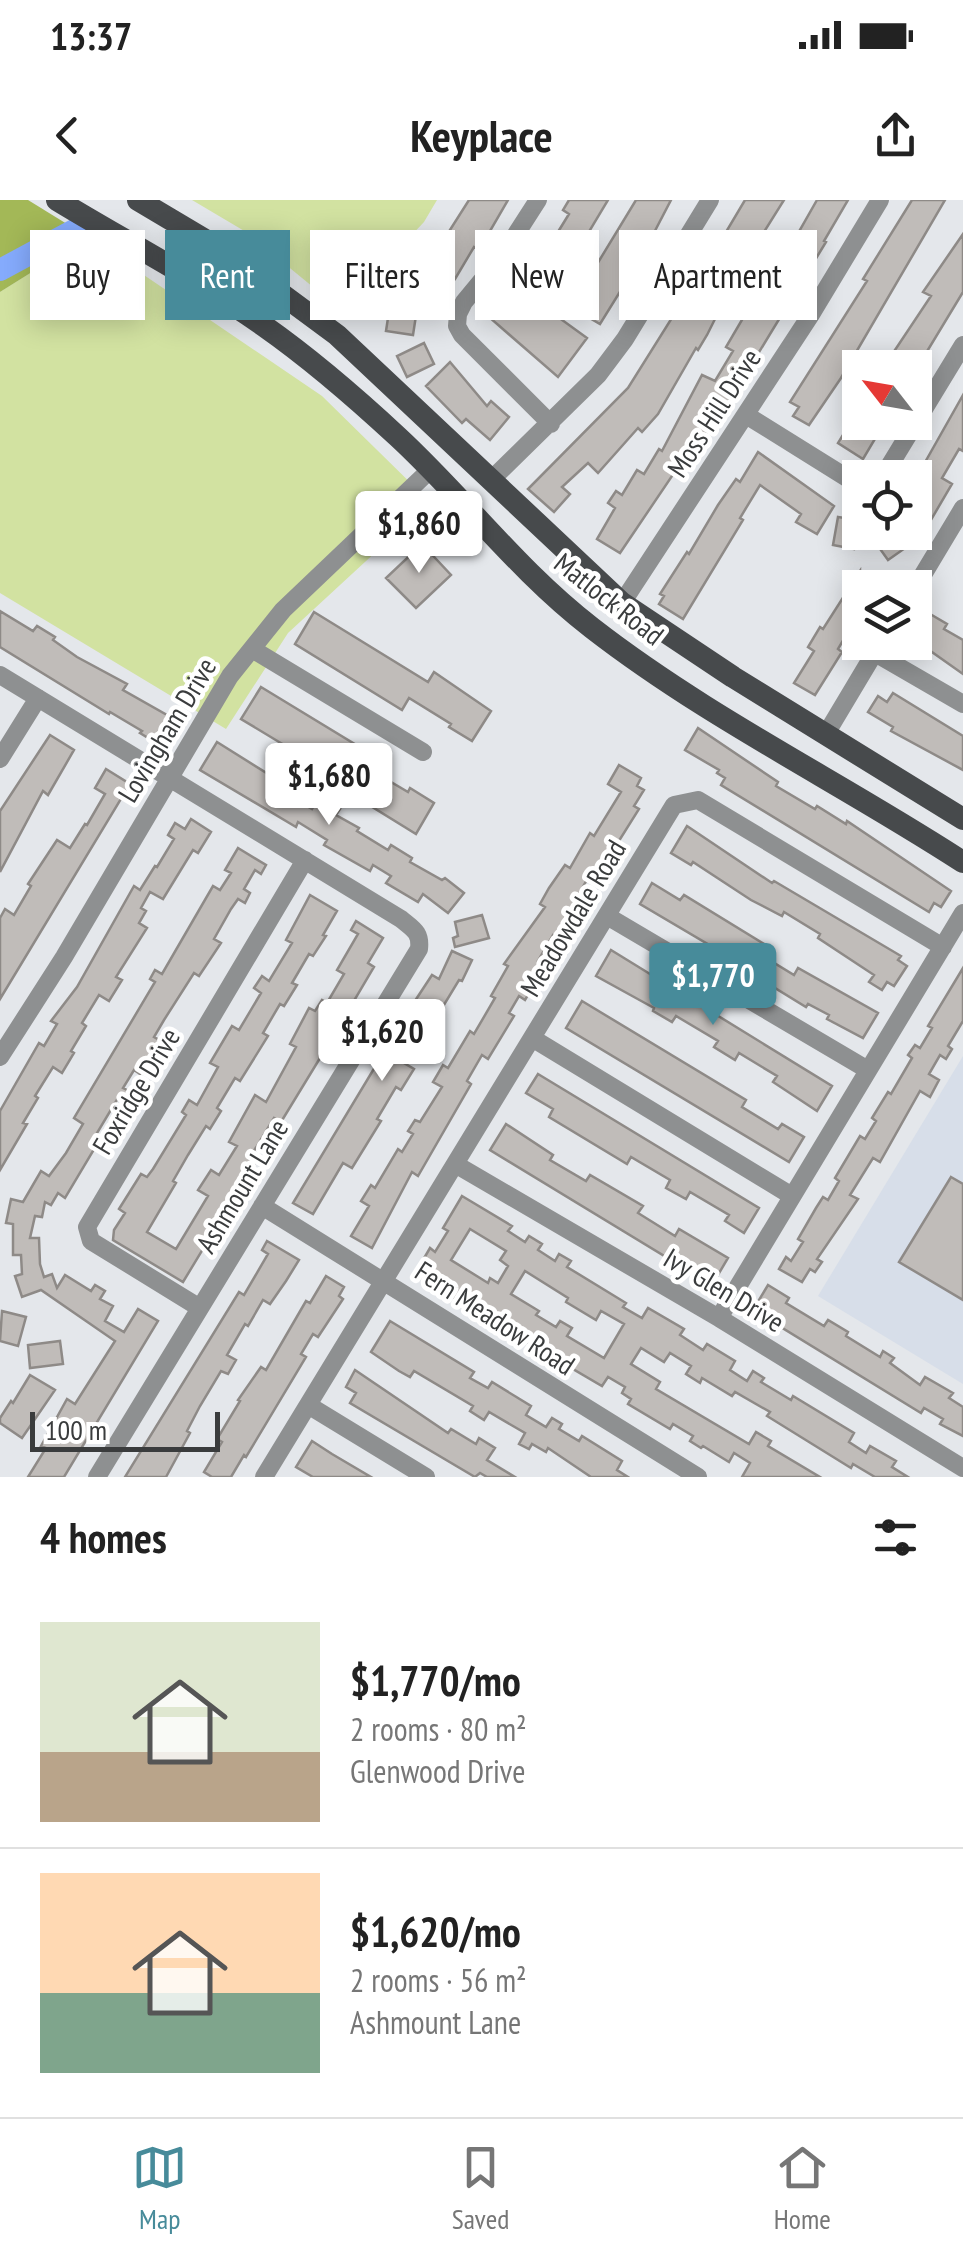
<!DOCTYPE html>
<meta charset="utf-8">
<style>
:root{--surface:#fff;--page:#f6f6f6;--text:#222;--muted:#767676;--line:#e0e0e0;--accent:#478b9a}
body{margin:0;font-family:"PT Sans Narrow",sans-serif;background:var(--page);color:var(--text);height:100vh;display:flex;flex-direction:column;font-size:38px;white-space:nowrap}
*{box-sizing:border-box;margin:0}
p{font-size:32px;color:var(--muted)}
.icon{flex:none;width:55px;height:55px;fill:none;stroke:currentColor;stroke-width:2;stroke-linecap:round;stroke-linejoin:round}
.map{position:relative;height:1277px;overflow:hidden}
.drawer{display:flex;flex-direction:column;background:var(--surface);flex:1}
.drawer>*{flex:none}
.guide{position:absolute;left:30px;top:30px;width:905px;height:90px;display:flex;gap:20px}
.needle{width:65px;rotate:301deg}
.controls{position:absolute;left:842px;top:150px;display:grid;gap:20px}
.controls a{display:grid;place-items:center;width:90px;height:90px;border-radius:0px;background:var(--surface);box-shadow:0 5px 25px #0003;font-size:50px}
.scale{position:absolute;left:30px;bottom:25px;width:190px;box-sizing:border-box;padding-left:10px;border:5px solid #3a3c3d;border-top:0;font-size:28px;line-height:35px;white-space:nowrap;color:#3a3c3d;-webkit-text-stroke:8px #fff;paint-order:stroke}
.price{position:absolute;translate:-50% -85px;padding:0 22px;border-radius:10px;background:#fff;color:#222;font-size:32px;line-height:65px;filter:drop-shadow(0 2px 5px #0008)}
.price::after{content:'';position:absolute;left:50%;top:60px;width:30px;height:22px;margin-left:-15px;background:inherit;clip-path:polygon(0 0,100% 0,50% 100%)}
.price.selected{background:var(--accent);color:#fff}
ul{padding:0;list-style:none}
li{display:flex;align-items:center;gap:30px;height:250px;padding:0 40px}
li+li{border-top:2px solid var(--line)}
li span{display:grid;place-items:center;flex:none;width:280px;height:200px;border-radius:0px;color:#555}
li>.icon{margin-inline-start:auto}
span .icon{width:120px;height:120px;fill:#fffc;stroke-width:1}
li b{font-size:42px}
h2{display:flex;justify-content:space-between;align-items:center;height:120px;padding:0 40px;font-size:42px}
.tag{padding:0 35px;border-radius:0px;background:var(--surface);box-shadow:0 5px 25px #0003;font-size:35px;line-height:90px}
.tag.selected{background:var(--accent);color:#fff}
.status{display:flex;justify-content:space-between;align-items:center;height:70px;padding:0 50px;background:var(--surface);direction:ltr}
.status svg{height:28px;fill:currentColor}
header{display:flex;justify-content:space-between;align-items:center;height:130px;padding:0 40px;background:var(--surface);font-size:45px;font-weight:700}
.tab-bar{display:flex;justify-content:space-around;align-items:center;height:140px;border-top:2px solid var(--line);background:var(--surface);font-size:28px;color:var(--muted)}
.tab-bar a{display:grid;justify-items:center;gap:5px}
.tab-bar .selected{color:var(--accent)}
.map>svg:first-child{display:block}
.built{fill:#d7dee9}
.green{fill:#d2e2a1}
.forest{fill:#a3b857}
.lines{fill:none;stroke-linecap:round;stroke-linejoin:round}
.river{stroke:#85abfd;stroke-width:22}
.building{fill:#c0bcb9;stroke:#8e8a87;stroke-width:2.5;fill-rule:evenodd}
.minor{stroke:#8e9091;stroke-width:18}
.major{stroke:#474a4c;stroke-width:22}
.labels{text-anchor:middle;stroke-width:9;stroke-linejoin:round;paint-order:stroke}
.street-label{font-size:28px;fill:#3a3c3d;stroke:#fff}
</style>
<div class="status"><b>13:37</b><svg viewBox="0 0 49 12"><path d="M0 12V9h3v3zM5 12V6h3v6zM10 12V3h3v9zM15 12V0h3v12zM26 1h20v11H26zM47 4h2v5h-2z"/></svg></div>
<header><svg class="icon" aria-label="back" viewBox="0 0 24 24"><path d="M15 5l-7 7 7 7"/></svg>Keyplace<svg class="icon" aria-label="share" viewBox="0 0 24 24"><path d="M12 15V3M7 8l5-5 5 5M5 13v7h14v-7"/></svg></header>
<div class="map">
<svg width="963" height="1277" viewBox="0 0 963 1277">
<rect width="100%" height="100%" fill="#e4e7eb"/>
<path class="built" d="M963,856V1184L818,1096Z"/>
<path class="green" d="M192,0H437L424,22L341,110L246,32Z
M88,37L322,196L430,302L288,433L226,529L0,393V92Z"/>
<path class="forest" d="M0,0H28L88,37L0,92Z"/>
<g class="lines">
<path class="river" d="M0,70L78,28"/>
</g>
<path class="building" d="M469,0H508L479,50L474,47L455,79L446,74L427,98L420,92L418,101L394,81L409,63L422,74Z
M569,0H608L551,95L547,93L540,104L587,138L558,177L489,117L504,102L547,37L553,40L569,14L563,10Z
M636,0H671L645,50L639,46L625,71L631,74L600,124L571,107Z
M745,0H784L717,107L720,109L707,135L698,150L696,148L658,214L642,232L638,228L598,273L588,263L562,287L570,294L554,312L528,289L628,188L712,54L717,58L728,40L723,37Z
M817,0H848L824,41L826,42L722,213L705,235L701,233L620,353L597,339L615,308L608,303L616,291L622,295L637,270L644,274L659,249L662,251L702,175L715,181L733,151L726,147L753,101L772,79Z
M912,0H945L841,178L809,225L793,216L799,207L790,202L867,81L863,79Z
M963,34V92L917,168H883L931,96L923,92Z
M390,105L417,109L413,135L386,131Z
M424,143L434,164L407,177L397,156Z
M450,162L487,206L491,201L509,217L490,240L466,219L462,223L426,186Z
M963,195V251L959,249L942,278L952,284L925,330L915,324V280Z
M860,207V222H885L863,259L838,243Z
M758,252L834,306L817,334L796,322L801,314L760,285L740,318L743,320L683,419L659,404L664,396L660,394L687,352L689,354L718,305L736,279L740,282Z
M838,317L859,320L854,349L833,345Z
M868,332H899L908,346L888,360Z
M422,344L451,375L416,408L386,378Z
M860,371V377L878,388H860V421L852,435L848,432L838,449L842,452L815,495L794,483L814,451L808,447L820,427L823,429Z
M0,411L33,431L37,426L55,437L53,440L77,457L127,484L123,490L174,519L164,537L157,533L153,541L140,533L142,531L110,512L109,514L0,447Z
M925,411L947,424L944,429L963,440V474L915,440V427Z
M314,412L428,482L434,472L491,511L472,541L449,527L451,524L409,498L402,510L295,444Z
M261,487L371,554L364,566L408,592L410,588L434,603L416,634L353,595L357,589L241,519Z
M893,493L963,536V570L891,531L893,527L868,512L878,496L887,502Z
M698,528L778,582L776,586L815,609L817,606L846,624L847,621L951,691L941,707L934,703L929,712L721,585L725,578L717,573L719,570L685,550Z
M50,535L74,550L48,595L43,591L0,672V611Z
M217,542L284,584L280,590L312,609L319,597L340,609L336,615L359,628L357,631L388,650L391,645L412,658L410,662L442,680L445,678L464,693L448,713L423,694L418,702L386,683L391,676L373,665L370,671L324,645L327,640L298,622L296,627L200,570Z
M619,565L641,578L637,586L644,590L634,606L639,609L595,679L589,676L574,703L579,706L560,739L553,735L538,761L545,766L532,788L525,800L519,796L509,813L514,816L488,859L482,855L467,881L471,884L418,976L412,972L372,1048L351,1036L369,1006L361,1001L371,985L375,988L398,949L402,952L413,934L408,931L415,920L420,922L442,887L433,882L443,865L448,868L470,831L474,834L495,798L491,796L508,766L504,764L545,707L540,704L549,688L565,665L570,668L590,633L594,636L621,592L608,584Z
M106,569L130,584L0,799V718L5,709L14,715L31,686L28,684L57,640L70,648L85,624L87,625L105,594L95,588Z
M191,619L211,632L198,653L193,650L163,699L150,692L141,708L146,711L139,723L147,728L116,777L122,780L109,801L99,795L82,823L86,826L71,851L74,853L62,873L53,867L35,896L38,898L23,923L27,924L0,970V911L39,843L44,846L57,824L51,821L77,787L134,686L140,690L155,666L157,667L174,639L168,635L175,623L185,629Z
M687,626L772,683L774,681L901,756L898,760L907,766L894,786L887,782L882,790L869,782L874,775L818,738L820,734L784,712L782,716L751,700L693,662L691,665L671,653Z
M238,648L266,665L261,674L255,670L244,689L250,693L245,703L238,699L231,709L214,739L221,743L199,776L194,773L164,820L154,837L161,841L140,874L134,870L123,888L129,891L123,901L118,898L94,938L99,941L65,998L58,993L51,1005L45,1002L42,1017L35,1016L30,1038H39L40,1064L44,1077L52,1074L57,1088L65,1075L91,1091L95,1085L105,1091L100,1099L113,1106L105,1121L124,1132L138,1109L158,1121L64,1277H28L46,1248L41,1246L67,1199L75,1204L115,1141L41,1090L22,1097L15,1076L22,1074L21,1055H13V1024L6,1023L11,999L23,1002L41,971L49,976L66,953L83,924L74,918L155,782L150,779L155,770L162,774L213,686L220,690L231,673L225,670Z
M652,683L680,700L684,695L764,744L758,753L794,775L798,768L878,813L863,838L827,819L829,815L808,804L806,807L736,764L740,758L721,746L718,750L640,704Z
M310,695L337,711L323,735L326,736L313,756L309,754L292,783L297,785L284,806L280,804L263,833L268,836L240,881L235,878L217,908L221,911L210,929L206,926L188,955L173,981L176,983L147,1032L176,1049L208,996L198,990L211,970L219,975L237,946L229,942L255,895L266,902L296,847L290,844L309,808L315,811L322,800L327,803L344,774L337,770L358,734L351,730L356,721L383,738L368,763L374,767L348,811L342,807L325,836L331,840L281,922L274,918L249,959L255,963L183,1082L113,1040L114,1030L125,1013L119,1009L141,974L147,977L153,969L186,915L182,912L189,900L197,905L218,867L210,863L232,826L239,830L261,793L254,788L262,776L269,781L292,743L286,740Z
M482,715L489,738L455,747L453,738L458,736L455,722Z
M611,750L832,886L817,911L773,882L777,876L739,853L735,860L714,847L718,841L676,816L672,822L653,811L654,808L596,776Z
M452,751L472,760L462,781L459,780L439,813L443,816L431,836L422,832L404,863L414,869L401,890L396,887L377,919L381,921L368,942L352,968L343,963L313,1014L293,1003L378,862L385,866L395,849L388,845L409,810L432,775L439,779Z
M963,768V821L948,846L952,849L946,859L940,855L929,874L939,880L930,897L920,891L880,962L873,958L850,995L858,999L817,1059L822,1062L815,1072L810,1069L802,1082L779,1069L786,1057L791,1061L803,1042L798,1039L816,1008L823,997L828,1000L839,981L835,978L860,936L865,939L876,921L872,918L888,892L891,894L912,858L908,855L915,845L920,848L932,828L928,826Z
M582,801L746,900L742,907L778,929L782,924L804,937L789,962L566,828Z
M538,874L759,1008L744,1033L725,1021L729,1015L690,992L686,999L666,988L670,980L631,957L627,964L549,917L553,909L526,893Z
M506,924L553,955L550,960L586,981L590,975L643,1006L638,1013L675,1036L679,1029L728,1058L712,1085L490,950Z
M951,977L963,984V1100L899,1062Z
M462,996L512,1026L508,1031L525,1042L529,1036L542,1044L538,1050L555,1061L559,1054L571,1061L567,1067L626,1103L623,1107L642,1118L648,1108L684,1129L680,1135L703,1150L707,1144L735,1161L730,1170L747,1181L753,1171L764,1178L761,1182L791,1200L793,1196L854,1233L849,1242L866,1253L870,1246L896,1261L892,1267L908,1277H875L853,1264L851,1268L767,1216L770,1212L735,1192L732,1196L702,1178L700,1183L686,1174L691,1166L670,1153L664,1162L641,1148L631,1164L660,1182L656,1189L749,1244L756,1232L771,1241L768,1246L820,1277H742L750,1263L734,1253L729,1262L703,1246L701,1248L690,1241L693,1236L673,1224L670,1229L628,1204L631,1199L622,1193L625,1187L608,1177L602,1186L472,1110L416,1072L430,1048L435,1052L448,1031L443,1028ZM470,1029L506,1051L500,1060L508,1066L498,1083L490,1078L488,1083L451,1060ZM525,1071L568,1098L566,1102L596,1120L601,1111L624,1124L604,1158L567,1136L572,1128L560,1121L556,1127L536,1115L539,1111L511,1094Z
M267,1041L299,1060L286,1081L270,1104L263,1100L248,1126L245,1124L227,1155L236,1160L228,1174L221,1171L200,1206L187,1231L190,1233L166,1277H125L239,1092L244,1095L268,1054L262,1050Z
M326,1076L344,1087L339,1096L343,1099L318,1137L313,1134L301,1154L306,1157L246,1257L244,1255L231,1277H212L204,1272L222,1242L217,1239L240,1201L238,1200L261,1167L266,1170L306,1101L310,1103Z
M768,1085L789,1098L786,1103L824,1126L828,1120L848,1132L846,1136L880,1157L883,1151L894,1158L890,1163L920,1185L925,1177L953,1193L949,1198L963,1207V1236L940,1224L943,1219L924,1208L921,1213L753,1110Z
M2,1111L26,1117L18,1146L0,1141Z
M390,1121L474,1172L470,1178L488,1188L492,1182L531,1206L526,1215L546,1227L552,1218L562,1224L559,1229L579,1241L582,1236L622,1261L617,1270L628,1277H591L548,1248L546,1252L532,1244L529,1249L519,1244L525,1233L489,1212L484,1220L470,1211L473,1206L414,1171L410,1177L399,1171L371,1152Z
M60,1141L63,1164L30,1168L28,1145Z
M355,1170L448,1233L451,1229L476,1244L479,1238L495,1248L487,1260L515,1277H487L480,1273L475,1277L350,1203L356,1193L346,1187Z
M30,1175L55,1190L22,1238L0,1223V1218L11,1201L13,1203Z
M312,1241L332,1254L371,1277H313L296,1267Z"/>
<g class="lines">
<path class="minor" d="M538,0L502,56L464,102L458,114L457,126L462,135L551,224
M746,215L860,286
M882,278L963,145
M490,281L598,175L625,139L710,0
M915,388L963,308
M622,403L810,116L880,0
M252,449L423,552
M875,453L963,504
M0,475L401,719C413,729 421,732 419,749L97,1277
M826,534L881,442
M0,559L38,498
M607,716L868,870
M532,838L792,996
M0,857L64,757L230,476L283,410L430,270
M455,964L719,1118L963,1268
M262,1006L698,1277
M200,1108L91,1041L87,1027L305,660
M719,1118L963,713
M308,1205L426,1277
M264,1277L674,605L698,600L943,747"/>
<path class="major" d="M57,0C126,42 198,79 264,126C311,159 356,198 398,237C466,300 517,370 592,428C708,518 840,582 963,662
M138,0L222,50L337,135L622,403L733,477L963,619"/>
</g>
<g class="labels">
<g class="street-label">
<text transform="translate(714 213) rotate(-57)" y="10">Moss Hill Drive</text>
<text transform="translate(609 399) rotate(38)" y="10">Matlock Road</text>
<text transform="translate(167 530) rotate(-59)" y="10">Lovingham Drive</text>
<text transform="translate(573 718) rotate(-59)" y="10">Meadowdale Road</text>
<text transform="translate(136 891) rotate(-59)" y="10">Foxridge Drive</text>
<text transform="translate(242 986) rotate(-59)" y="10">Ashmount Lane</text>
<text transform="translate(724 1090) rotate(31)" y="10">Ivy Glen Drive</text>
<text transform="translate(495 1118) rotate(33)" y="10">Fern Meadow Road</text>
</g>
</g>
</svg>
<div class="controls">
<a><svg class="needle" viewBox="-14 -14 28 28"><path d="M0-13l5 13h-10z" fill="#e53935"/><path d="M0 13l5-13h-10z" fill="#767676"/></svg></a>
<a><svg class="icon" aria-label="locate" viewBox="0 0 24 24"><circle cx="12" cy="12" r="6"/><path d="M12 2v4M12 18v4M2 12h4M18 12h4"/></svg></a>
<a><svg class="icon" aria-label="layers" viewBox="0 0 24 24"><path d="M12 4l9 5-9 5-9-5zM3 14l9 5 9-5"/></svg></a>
</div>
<div class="scale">100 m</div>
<b class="price" style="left:419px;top:376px">$1,860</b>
<b class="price" style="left:329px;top:628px">$1,680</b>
<b class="price selected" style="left:713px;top:828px">$1,770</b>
<b class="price" style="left:382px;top:884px">$1,620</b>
<div class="guide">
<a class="tag">Buy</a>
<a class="tag selected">Rent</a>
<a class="tag">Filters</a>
<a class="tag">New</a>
<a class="tag">Apartment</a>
</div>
</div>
<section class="drawer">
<h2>4 homes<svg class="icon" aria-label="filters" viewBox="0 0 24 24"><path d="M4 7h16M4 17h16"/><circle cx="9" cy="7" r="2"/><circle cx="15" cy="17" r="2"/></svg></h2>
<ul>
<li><span style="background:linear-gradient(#dfe7d0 65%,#b9a48a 0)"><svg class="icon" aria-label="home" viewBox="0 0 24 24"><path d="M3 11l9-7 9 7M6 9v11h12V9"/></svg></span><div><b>$1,770/mo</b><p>2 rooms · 80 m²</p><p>Glenwood Drive</p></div></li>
<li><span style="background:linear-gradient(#ffd9b3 60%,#7fa58c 0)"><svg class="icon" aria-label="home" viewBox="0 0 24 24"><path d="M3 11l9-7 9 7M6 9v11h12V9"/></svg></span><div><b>$1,620/mo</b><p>2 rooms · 56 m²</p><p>Ashmount Lane</p></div></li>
</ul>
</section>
<nav class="tab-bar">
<a class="selected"><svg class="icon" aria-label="map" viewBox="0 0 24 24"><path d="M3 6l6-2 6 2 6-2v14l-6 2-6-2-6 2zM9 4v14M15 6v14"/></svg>Map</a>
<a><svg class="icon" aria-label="saved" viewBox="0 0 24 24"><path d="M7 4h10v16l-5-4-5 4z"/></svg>Saved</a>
<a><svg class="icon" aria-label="home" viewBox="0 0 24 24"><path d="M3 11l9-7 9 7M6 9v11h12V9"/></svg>Home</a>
</nav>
